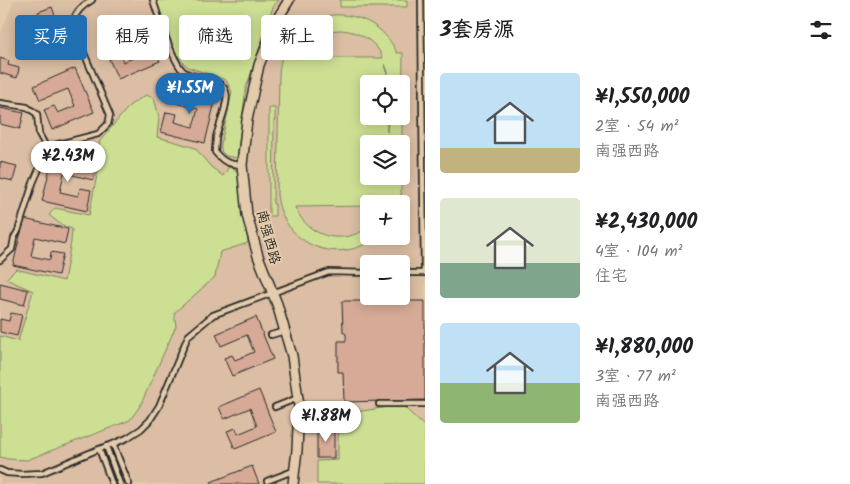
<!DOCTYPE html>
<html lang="zh">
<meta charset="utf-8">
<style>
:root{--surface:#fff;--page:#f6f6f6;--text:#202124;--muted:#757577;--accent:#1f6fb2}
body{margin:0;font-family:Kalam,"LXGW WenKai TC",sans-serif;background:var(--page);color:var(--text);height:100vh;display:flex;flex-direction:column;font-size:19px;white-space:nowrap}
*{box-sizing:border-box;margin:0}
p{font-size:16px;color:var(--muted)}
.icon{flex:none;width:28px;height:28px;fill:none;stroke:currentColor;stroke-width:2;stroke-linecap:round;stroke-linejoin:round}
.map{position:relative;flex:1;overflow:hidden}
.details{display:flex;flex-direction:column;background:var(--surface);width:425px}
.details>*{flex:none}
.banner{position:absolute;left:15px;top:15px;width:335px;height:45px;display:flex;gap:10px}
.controls{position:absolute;left:360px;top:75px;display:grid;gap:10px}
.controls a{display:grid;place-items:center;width:50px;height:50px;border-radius:5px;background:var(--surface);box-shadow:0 2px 12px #0003;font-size:25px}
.price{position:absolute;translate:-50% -42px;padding:0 11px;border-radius:18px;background:#fff;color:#222;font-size:16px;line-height:32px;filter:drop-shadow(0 1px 2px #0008)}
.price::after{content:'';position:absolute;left:50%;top:30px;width:15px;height:11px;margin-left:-8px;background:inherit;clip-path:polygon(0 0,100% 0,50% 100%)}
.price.current{background:var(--accent);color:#fff}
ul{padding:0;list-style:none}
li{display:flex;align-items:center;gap:15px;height:125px;padding:0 15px}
li span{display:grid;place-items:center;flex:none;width:140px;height:100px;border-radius:5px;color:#555}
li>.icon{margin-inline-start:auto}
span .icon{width:60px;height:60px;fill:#fffc;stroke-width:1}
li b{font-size:21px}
h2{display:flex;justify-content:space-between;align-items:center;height:60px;padding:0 15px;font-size:21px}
.chip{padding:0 18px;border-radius:5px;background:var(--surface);box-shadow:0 2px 12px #0003;font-size:18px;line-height:45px}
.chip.current{background:var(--accent);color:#fff}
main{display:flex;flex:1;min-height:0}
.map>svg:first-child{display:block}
.built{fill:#dbbea3;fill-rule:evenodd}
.green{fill:#ccdf93;stroke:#7c855f;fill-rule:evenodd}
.building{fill:#d6aa96;stroke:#2b2b2b}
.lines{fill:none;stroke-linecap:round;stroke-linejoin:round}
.service-casing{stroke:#2b2b2b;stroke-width:8}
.minor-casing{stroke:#2b2b2b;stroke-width:12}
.service{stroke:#e3cbab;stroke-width:4.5}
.minor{stroke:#e3cbab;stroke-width:9}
.labels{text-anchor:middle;stroke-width:4;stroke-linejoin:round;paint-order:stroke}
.street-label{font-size:14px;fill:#2b2b2b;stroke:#e3cbab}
</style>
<main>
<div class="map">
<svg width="425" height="484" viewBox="0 0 425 484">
<rect width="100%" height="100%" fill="#e3cbab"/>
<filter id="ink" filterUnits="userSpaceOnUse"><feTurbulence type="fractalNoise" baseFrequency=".02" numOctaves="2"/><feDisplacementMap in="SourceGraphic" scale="10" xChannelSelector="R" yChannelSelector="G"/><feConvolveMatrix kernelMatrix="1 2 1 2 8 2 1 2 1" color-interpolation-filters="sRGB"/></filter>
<g filter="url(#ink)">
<path class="built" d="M14,0H425V484H0V36ZM369,84H401V116H369ZM369,144H401V176H369ZM369,204H401V236H369ZM369,264H401V296H369Z"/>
<path class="green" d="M155,0H279L273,7L246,88L237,158L226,156L221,151V144L232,92L226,80L188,67L180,59L172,46Z
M340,0H407V7H340Z
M332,15C361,13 385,27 397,53H403L401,204H385L386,198L384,204H369V206L295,207C308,238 342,246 369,227V236H378C338,268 282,245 277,194L279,75C280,44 302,21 332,15ZM342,30C360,32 376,41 383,58H296C305,40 322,30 342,30ZM385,64L388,72V84H401V116H388L387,132V116H369V84H387V72ZM369,144H401V176H369Z
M146,95L154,98L159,117L157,137L176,142L195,148L211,167L223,176L229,167L239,172L248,243L220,252L215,277L174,313L176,326L140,406L130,420L105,430L27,460L8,459L0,457V336L18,341L33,291L6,279L16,269L64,281L71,242L72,229L60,224L49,215L55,208L89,215L99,165L95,161L100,141L130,105Z
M269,108H275V120H274L273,204H275V216H269Z
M402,405L425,427V484H317V461L338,460V438L342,414Z"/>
<path class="building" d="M52,7L63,38L24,53L20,43L46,33L38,12Z
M141,17L160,61L118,79L109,59L120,55L123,62L141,55L133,37L105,49L99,35Z
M0,58L9,61L8,65L19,68L17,78L0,73Z
M75,68L94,112L52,130L44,110L54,106L58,113L75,106L68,89L40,100L34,86Z
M173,86L216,97L205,143L161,132L166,112L177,114L175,122L193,127L198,109L169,101Z
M0,108L24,113L20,129L0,124Z
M53,155L97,165L93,180L64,173L60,192L78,196L80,188L91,190L87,211L42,201Z
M0,162L17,166L13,181L0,178Z
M24,219L68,229L65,244L35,237L31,256L50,260L51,252L63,254L58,275L13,265Z
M0,283L28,290L24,305L0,299Z
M342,301H425V333L424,334V340H425V400L344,402L343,372H338V341H346V334L343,332Z
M11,313L22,315L17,336L0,332V319L9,321Z
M256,317L273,359L232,376L224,358L232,355L235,360L254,352L247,335L221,346L216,334Z
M259,390L276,432L235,449L227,431L236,428L238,434L257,426L250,408L224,419L219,407Z
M317,429H334V458H317Z
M252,466L259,484H212L211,482Z"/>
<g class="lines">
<g class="service-casing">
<path id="service" d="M153,0C158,15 172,61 183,71C193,80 221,76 226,92C229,104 219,125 216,137C216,142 215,147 215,152C224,163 229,164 242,165
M421,0L424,273
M0,103L27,107L37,114L39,134L49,152
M0,260L12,249L14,238L18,231L33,183L43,160L55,145L98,134L108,124L110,115L74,29C74,26 73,23 74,20C76,11 85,4 92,0
M401,273H425
M271,335L285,331
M379,404H425
M275,407L298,398
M113,444L129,484
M106,446L120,484
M99,449L112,484
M0,470L7,473L21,474L42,473L99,449L113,444L127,438L141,429L150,420L159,406L188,336L213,315L329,272L369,273
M267,481L293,471"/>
</g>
<g class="minor-casing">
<path id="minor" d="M289,0L278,18L259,65L247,120L242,165L247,215L258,256L277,304L292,356L299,406L297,450L293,484"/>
</g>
<use href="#service" class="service"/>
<use href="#minor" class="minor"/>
</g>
</g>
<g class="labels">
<g class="street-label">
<text transform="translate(269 237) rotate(75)" y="5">南强西路</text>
</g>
</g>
</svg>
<div class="controls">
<a><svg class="icon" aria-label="locate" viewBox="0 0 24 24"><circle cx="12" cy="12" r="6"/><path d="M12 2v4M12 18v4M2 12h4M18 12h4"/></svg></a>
<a><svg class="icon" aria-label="layers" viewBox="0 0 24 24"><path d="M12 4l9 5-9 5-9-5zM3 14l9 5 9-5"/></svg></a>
<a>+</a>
<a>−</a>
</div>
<b class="price current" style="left:190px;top:115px">¥1.55M</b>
<b class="price" style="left:68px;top:183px">¥2.43M</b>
<b class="price" style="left:326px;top:443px">¥1.88M</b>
<div class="banner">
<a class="chip current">买房</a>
<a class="chip">租房</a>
<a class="chip">筛选</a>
<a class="chip">新上</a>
</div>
</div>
<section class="details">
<h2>3套房源<svg class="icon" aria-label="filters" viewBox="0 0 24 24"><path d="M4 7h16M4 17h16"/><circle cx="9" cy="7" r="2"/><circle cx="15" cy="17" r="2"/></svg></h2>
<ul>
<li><span style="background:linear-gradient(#bfe0f5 75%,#c2b280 0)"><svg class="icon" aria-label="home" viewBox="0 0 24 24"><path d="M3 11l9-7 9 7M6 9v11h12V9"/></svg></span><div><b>¥1,550,000</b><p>2室 · 54 m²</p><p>南强西路</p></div></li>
<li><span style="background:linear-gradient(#dfe7d0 65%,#7fa58c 0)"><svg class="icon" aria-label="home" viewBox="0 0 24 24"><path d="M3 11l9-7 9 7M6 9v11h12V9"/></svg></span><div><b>¥2,430,000</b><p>4室 · 104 m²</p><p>住宅</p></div></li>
<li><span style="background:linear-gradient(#bfe0f5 60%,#8fb573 0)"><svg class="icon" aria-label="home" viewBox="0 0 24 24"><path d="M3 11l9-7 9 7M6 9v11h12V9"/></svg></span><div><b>¥1,880,000</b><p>3室 · 77 m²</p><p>南强西路</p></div></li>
</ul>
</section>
</main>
